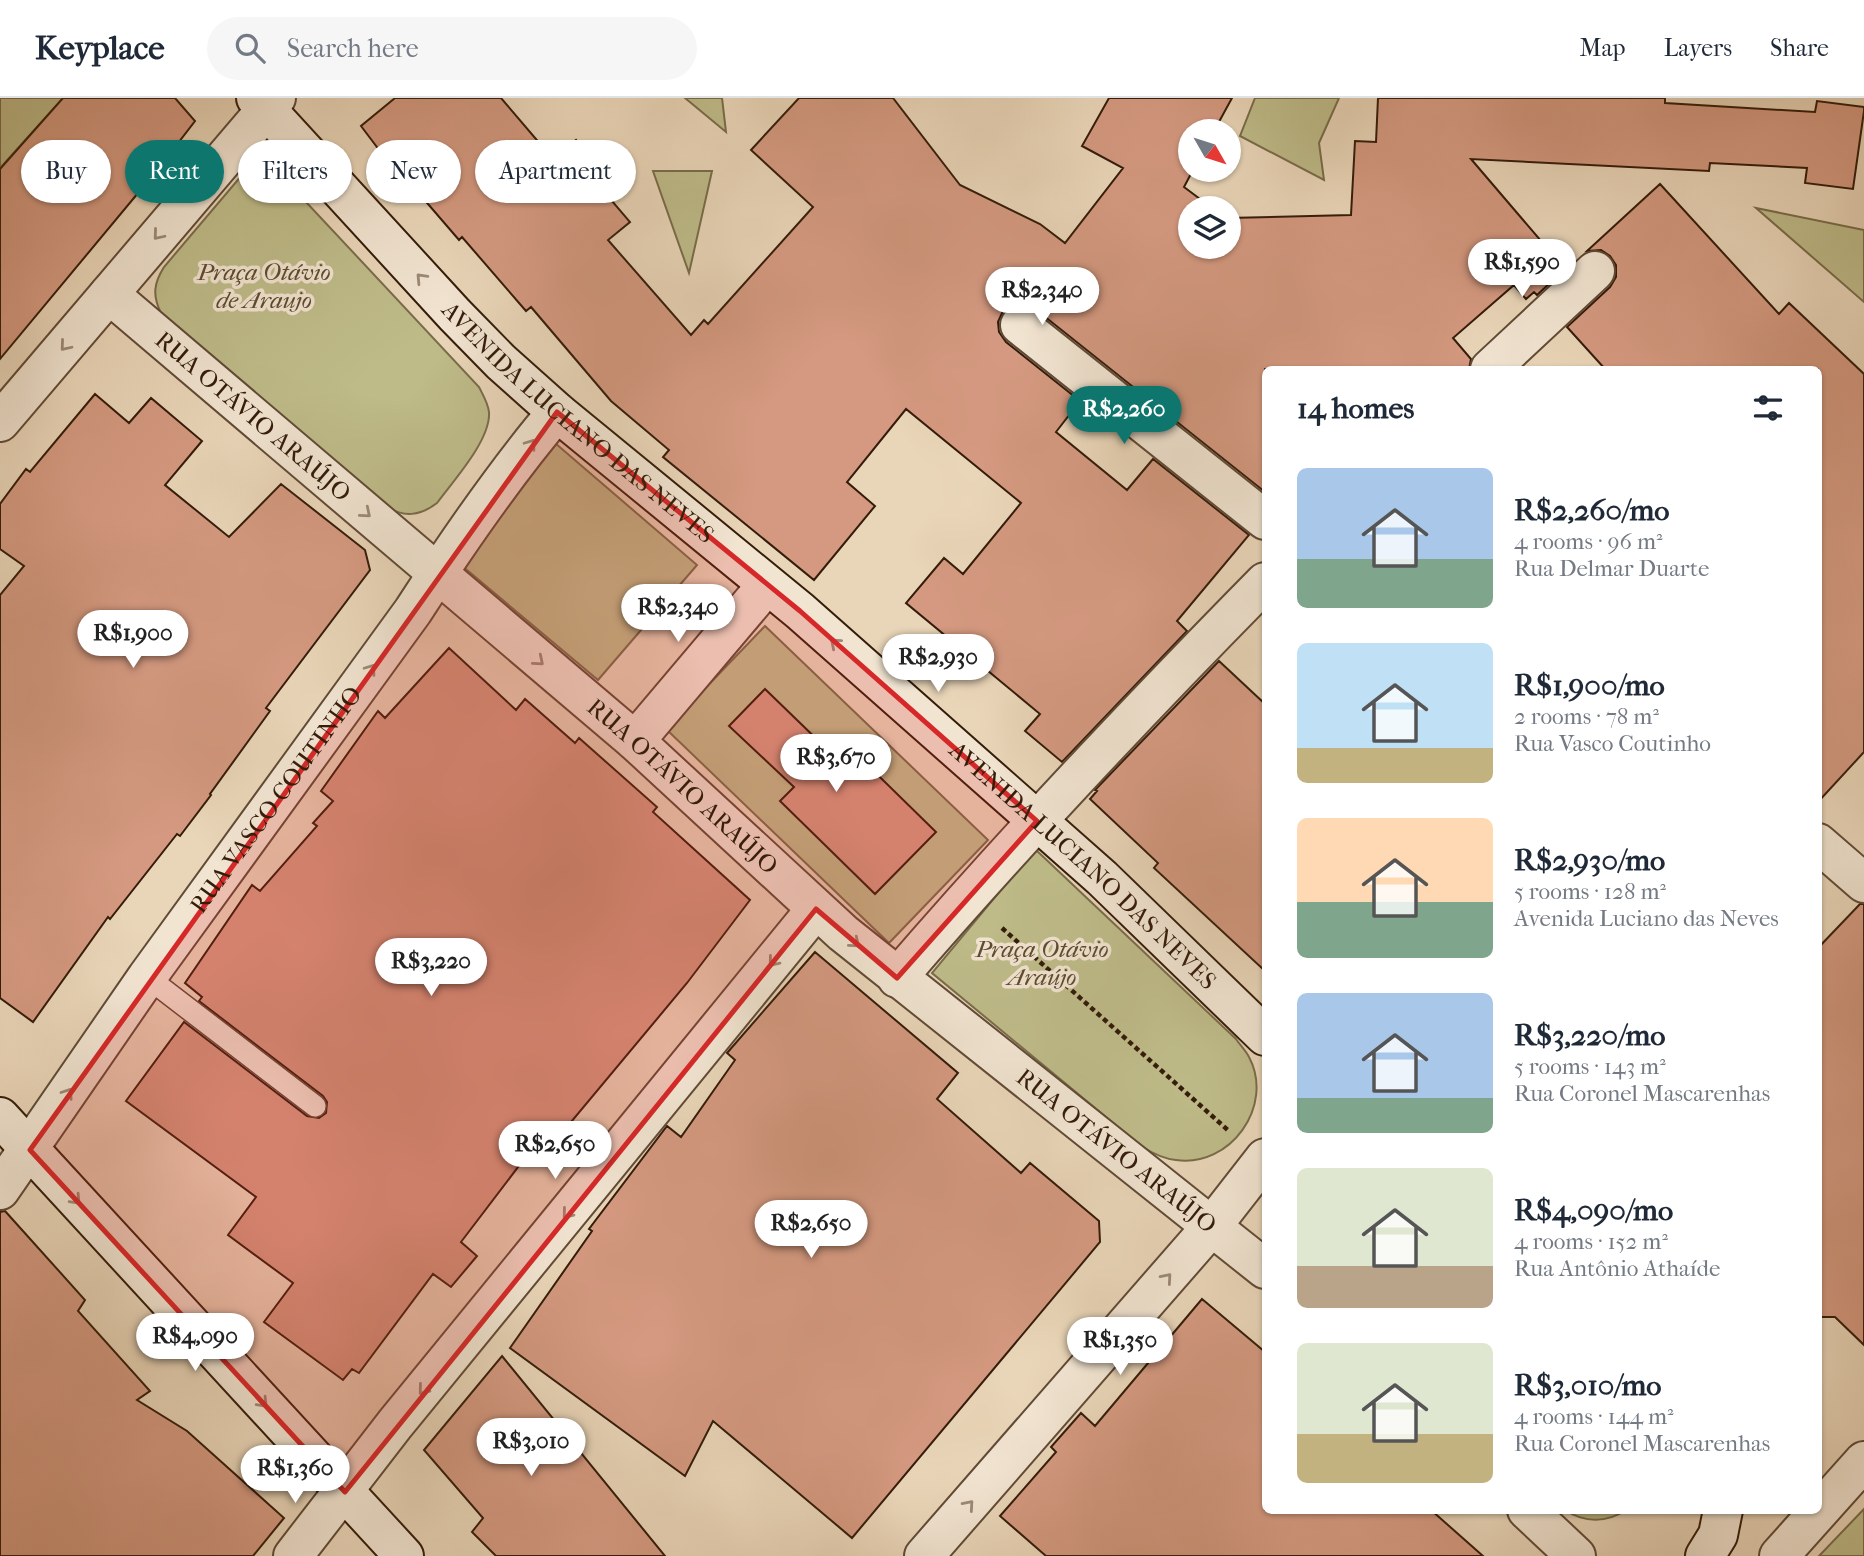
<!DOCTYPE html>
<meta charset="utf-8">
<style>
:root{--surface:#fff;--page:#f6f6f7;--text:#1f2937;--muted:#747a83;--line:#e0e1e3;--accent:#0f766e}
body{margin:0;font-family:"IM FELL French Canon",serif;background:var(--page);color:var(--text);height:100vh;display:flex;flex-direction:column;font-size:26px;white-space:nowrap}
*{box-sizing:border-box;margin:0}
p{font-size:23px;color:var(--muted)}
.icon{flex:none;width:38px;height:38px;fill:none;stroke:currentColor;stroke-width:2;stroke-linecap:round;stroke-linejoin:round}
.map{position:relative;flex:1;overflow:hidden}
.sheet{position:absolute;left:1262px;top:268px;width:560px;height:1148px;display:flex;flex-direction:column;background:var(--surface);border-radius:10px;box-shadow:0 2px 5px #0004}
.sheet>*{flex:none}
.hud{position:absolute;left:21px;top:42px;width:665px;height:63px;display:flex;gap:14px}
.needle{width:46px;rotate:129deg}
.buttons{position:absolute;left:1178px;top:21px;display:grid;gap:14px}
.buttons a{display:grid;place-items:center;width:63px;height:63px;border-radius:50%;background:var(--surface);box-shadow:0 2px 5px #0004;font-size:35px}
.price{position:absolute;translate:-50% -60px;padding:0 16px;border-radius:24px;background:#fff;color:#222;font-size:23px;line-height:46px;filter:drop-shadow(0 2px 4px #0008)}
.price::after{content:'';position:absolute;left:50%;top:42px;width:21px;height:16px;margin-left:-10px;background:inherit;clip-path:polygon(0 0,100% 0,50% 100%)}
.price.selected{background:var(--accent);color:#fff}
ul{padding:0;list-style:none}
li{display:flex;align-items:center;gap:21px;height:175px;padding:0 35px}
li span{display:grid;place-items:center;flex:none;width:196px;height:140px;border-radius:10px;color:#555}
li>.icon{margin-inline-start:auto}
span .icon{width:84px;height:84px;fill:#fffc;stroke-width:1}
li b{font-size:30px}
h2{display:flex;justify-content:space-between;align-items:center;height:84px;padding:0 35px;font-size:30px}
.pill{padding:0 24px;border-radius:32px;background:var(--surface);box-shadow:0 2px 5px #0004;font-size:24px;line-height:63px}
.pill.selected{background:var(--accent);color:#fff}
header{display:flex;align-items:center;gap:42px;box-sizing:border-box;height:98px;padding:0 35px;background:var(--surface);border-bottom:2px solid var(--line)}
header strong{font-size:33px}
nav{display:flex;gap:38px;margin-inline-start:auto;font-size:24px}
.search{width:490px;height:63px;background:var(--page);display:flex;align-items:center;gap:18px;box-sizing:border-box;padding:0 24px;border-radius:38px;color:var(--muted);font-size:26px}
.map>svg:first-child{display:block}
.green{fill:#bebb89;stroke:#796c4a;stroke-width:2}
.building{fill:#d49980;stroke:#341c0a;stroke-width:2}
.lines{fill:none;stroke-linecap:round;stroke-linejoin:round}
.lane-casing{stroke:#614a36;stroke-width:24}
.street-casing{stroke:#614a36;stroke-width:42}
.secondary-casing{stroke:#341c0a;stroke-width:42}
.path{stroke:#341c0a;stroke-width:4.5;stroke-dasharray:5 3.5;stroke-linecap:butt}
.lane{stroke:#f1e4d1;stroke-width:21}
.street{stroke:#f1e4d1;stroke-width:38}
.secondary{stroke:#f1e4d1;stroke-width:38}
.oneway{stroke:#9c8a77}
.marked{fill:#d62828;fill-opacity:0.2;stroke:#d62828;stroke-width:5;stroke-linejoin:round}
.labels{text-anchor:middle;stroke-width:7;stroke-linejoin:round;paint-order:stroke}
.park-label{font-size:24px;font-style:italic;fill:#5d4c30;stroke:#f1e4d1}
.street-label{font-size:24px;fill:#341c0a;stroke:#f1e4d1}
</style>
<header>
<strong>Keyplace</strong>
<div class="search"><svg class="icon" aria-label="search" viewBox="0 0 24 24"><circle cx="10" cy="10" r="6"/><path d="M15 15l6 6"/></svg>Search here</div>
<nav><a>Map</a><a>Layers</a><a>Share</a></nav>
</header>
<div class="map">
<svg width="1864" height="1458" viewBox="0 0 1864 1458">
<rect width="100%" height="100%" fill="#e9d5b8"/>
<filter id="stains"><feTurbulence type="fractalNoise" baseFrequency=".00286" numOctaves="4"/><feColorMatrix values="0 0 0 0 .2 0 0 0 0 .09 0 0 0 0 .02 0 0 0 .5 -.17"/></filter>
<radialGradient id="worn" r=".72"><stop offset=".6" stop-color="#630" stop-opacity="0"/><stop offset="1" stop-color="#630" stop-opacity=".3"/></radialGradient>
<path class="green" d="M0,0H63L0,70Z
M685,0H722L726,34Z
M1255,0H1339L1319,45L1324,82L1240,38Z
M258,69H269L278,74L479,289C483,297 488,305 489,314C491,342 453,383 437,405C420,418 404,420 385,408L161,215C152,197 154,185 164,169L242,77L249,71Z
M653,73H712L689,175Z
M1756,110L1864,132V204Z
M555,345L697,467L598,582L461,467Z
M765,528L988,742L889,845L666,631Z
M1035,751L1236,941C1240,947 1246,953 1249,959C1275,1008 1230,1070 1176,1062C1163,1061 1152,1055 1141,1048L932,875Z
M1864,1411V1458H1819Z
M1565,1412H1626C1607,1425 1584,1425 1565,1412Z"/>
<path class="building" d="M63,0H175L195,23L158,71L0,261V71Z
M395,0H501L553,61L576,42L603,75L594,82L630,124L608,142L691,237L704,222L708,226L813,109L751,52L799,0H893L960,87L1040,126L1065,145L1123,70L1082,48L1109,0H1232L1214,33H1190V72H1193L1184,89L1212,110H1190V149H1228V120L1351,117L1355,43L1376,44L1378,0H1665V5L1815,14L1817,3L1864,9V13L1853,91L1805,85L1807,70L1710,65L1709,73L1471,61L1565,171L1537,197L1534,194L1526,201L1514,187L1453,240L1471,261L1469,271H1265V394L1034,210L1023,205L1011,207L1003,213L998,224L999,234L1006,244L1080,303L1056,334L1127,392L1153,361L1249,437L1177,523L1187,533L1062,664L1025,633L1040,616L906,505L944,460L963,476L1021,405L906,311L847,384L875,408L814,482L663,359L669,352L611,303L531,209L526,213L462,139L459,142L391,63L389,65L361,28Z
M1660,86L1779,216L1789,205L1864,276V654L1818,704V271H1605L1567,229L1610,189L1616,179V167L1610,158L1601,152L1587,153Z
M95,296L129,325L151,300L202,343L165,387L229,439L281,386L365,452L370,472L266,610L270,613L210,696L211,697L180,738L177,736L110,821L108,819L33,924L0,900V497L24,468L0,451V406L26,371L30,374Z
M449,550L516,612L525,601L575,645L579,640L657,709L653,714L750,802L687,885L541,1060L531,1052L461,1144L477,1158L451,1189L433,1176L359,1275L352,1271L343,1282L264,1224L293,1185L228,1137L256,1099L126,1003L184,924L307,1018L319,1020L326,1015L327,1004L323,998L199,903L202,899L185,885L252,787L260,793L317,728L313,725L333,703L321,693L378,613L385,620Z
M1219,563L1265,606V873L1154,770L1158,765L1090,701L1097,693L1095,692Z
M765,591L829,653L841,641L936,734L875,796L780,703L794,689L729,628Z
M1860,806H1864V1247L1835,1219H1818V850Z
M815,854L958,975L937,1001L1021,1075L1030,1065L1099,1123L1100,1144L852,1440L713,1323L685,1378L510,1250L592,1133L589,1131L667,1028L681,1039L735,962L727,955Z
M5,1113L85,1202L78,1213L150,1293L137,1302L187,1333L284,1420L253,1458H0V1114Z
M1202,1201L1265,1254V1412H1431L1483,1458H1046L1000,1418L1056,1354L1051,1349L1081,1315L1095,1328Z
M502,1258L665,1458H496L472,1434L483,1420L424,1352Z"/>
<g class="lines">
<g class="lane-casing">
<path id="lane" d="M147,879L315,1008"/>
</g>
<g class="street-casing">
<g id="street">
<path id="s1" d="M109,196L635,643L843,835L1265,1171"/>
<path d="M1020,227L1265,422"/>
<path d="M1490,271L1595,173"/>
<path d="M0,324L276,0"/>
<path d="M635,643L766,488"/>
<path d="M1818,745L1864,785"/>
<path d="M897,880C1015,743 1139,612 1265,484"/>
<path id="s2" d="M0,1092L147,879L413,513C457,445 504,376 557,314"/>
<path d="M1527,1412L1576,1458"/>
<path d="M293,1458L395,1326L816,811"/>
<path d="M924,1458L1212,1128L1265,1060"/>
<path d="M1779,1458L1864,1363"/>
</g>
</g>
<g class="secondary-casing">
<g id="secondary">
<path id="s3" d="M256,0L455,217L501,264L557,314L800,513L1102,780L1265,938"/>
<path d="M0,1019L404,1458"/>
<path d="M1705,1458L1718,1437L1723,1412"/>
</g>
</g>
<path class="path" d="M1002,830L1230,1034"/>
<use href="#lane" class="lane"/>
<use href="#street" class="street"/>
<use href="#secondary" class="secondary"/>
</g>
<defs><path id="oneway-chevron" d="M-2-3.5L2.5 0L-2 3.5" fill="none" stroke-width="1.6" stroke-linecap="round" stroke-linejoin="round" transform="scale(1.75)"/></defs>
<g class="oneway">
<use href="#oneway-chevron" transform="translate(158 137) rotate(130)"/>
<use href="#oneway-chevron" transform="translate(421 180) rotate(-133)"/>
<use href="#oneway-chevron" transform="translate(65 248) rotate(130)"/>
<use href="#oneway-chevron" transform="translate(531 346) rotate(-54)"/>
<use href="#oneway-chevron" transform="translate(366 415) rotate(40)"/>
<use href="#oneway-chevron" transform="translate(835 545) rotate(-139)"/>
<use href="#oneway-chevron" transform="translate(539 563) rotate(40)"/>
<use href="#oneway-chevron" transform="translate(371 571) rotate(-54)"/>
<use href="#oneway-chevron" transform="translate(855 845) rotate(40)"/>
<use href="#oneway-chevron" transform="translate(773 864) rotate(129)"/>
<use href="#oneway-chevron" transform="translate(68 995) rotate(-56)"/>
<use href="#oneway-chevron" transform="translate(76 1102) rotate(47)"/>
<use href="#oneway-chevron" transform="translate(567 1116) rotate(129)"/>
<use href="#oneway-chevron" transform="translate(1167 1180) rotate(-49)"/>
<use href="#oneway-chevron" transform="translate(423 1292) rotate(129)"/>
<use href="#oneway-chevron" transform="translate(263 1305) rotate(47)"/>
<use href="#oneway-chevron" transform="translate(969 1407) rotate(-49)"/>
</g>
<path class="marked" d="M557,314L800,513L1037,723L897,880L816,811L345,1394L30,1052Z"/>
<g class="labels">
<g class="park-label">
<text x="264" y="182">Praça Otávio<tspan x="264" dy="28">de Araujo</tspan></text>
<text x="1042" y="859">Praça Otávio<tspan x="1042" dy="28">Araújo</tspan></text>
</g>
<g class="street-label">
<text dy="8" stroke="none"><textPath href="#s1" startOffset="189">RUA OTÁVIO ARAÚJO</textPath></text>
<text dy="8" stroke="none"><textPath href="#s3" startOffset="458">AVENIDA LUCIANO DAS NEVES</textPath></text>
<text dy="8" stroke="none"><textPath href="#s1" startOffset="756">RUA OTÁVIO ARAÚJO</textPath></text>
<text dy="8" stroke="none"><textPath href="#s2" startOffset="478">RUA VASCO COUTINHO</textPath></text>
<text dy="8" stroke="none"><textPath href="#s3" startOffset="1130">AVENIDA LUCIANO DAS NEVES</textPath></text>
<text dy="8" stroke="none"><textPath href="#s1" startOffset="1323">RUA OTÁVIO ARAÚJO</textPath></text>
</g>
</g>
<rect width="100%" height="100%" filter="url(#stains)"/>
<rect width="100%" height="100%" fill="url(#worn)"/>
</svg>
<div class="buttons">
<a><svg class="needle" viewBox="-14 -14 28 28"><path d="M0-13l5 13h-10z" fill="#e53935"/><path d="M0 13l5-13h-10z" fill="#747a83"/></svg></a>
<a><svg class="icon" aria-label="layers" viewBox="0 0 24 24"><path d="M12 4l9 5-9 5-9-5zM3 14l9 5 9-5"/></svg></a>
</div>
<b class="price" style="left:1522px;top:201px">R$1,590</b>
<b class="price" style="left:1042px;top:229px">R$2,340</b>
<b class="price selected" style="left:1124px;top:348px">R$2,260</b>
<b class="price" style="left:678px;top:546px">R$2,340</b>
<b class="price" style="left:133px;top:572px">R$1,900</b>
<b class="price" style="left:938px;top:596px">R$2,930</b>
<b class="price" style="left:836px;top:696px">R$3,670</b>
<b class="price" style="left:431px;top:900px">R$3,220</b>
<b class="price" style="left:555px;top:1083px">R$2,650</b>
<b class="price" style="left:811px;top:1162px">R$2,650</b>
<b class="price" style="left:195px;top:1275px">R$4,090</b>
<b class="price" style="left:1120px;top:1279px">R$1,350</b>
<b class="price" style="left:531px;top:1380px">R$3,010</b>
<b class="price" style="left:295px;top:1407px">R$1,360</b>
<div class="hud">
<a class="pill">Buy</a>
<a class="pill selected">Rent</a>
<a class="pill">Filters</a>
<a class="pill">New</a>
<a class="pill">Apartment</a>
</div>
<section class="sheet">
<h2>14 homes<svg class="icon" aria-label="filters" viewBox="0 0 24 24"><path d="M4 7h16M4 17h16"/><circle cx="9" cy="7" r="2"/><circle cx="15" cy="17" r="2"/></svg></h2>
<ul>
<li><span style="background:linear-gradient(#a9c7e8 65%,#7fa58c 0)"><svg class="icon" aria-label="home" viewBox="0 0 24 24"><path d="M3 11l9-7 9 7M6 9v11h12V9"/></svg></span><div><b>R$2,260/mo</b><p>4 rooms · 96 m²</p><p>Rua Delmar Duarte</p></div></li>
<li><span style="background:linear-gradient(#bfe0f5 75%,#c2b280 0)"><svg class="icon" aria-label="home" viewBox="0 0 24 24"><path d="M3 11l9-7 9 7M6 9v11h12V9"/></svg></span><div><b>R$1,900/mo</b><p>2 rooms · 78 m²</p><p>Rua Vasco Coutinho</p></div></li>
<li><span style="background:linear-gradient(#ffd9b3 60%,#7fa58c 0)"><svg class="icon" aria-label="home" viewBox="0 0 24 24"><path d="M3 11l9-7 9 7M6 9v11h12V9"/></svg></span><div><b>R$2,930/mo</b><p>5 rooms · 128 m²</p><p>Avenida Luciano das Neves</p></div></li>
<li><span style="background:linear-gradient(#a9c7e8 75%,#7fa58c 0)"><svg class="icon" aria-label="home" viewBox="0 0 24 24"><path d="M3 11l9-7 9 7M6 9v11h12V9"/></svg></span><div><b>R$3,220/mo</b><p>5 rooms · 143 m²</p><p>Rua Coronel Mascarenhas</p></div></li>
<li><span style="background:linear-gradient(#dfe7d0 70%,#b9a48a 0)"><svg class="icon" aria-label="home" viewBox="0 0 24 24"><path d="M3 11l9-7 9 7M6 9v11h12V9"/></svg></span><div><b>R$4,090/mo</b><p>4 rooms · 152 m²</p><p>Rua Antônio Athaíde</p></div></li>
<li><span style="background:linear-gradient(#dfe7d0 65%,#c2b280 0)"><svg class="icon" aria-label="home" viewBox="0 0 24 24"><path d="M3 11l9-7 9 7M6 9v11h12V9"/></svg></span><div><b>R$3,010/mo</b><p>4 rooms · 144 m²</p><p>Rua Coronel Mascarenhas</p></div></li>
</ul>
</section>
</div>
